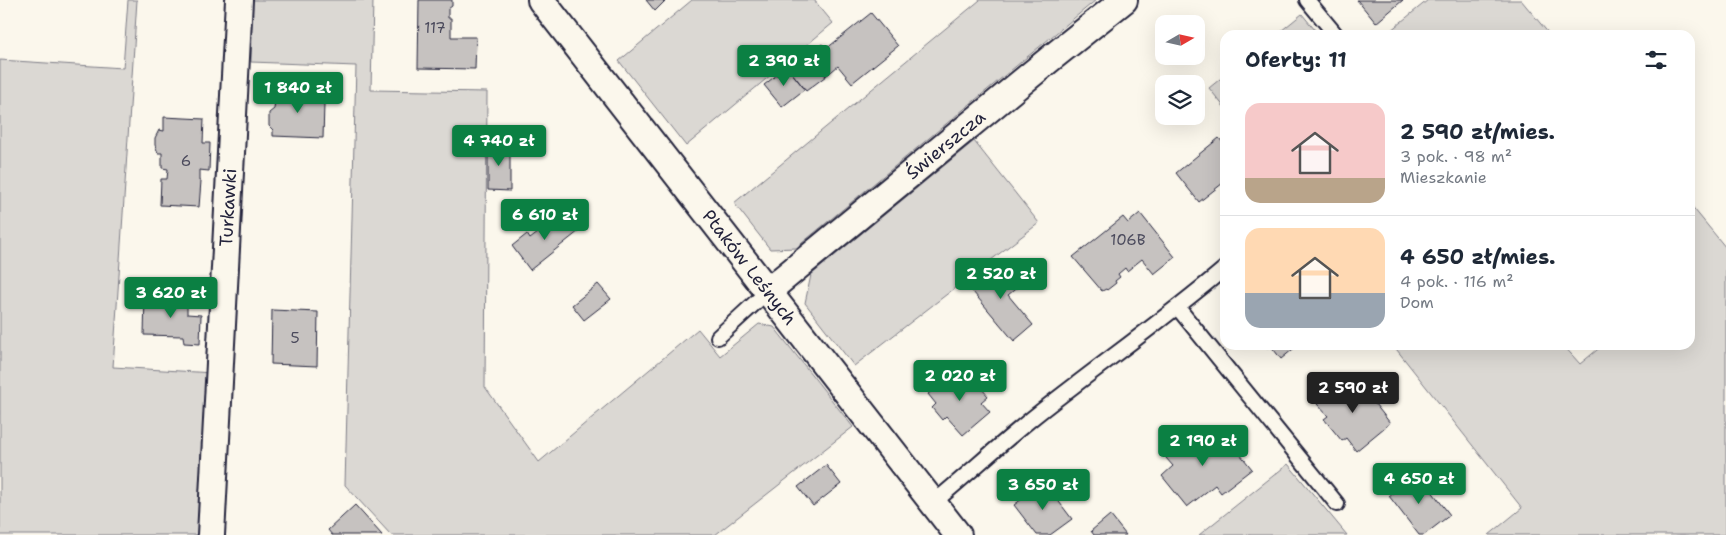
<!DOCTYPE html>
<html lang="pl">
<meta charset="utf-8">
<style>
:root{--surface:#fff;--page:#f6f6f7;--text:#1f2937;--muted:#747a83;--line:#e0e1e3;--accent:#0b8043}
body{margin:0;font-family:"Shantell Sans",sans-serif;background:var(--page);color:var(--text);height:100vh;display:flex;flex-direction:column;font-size:19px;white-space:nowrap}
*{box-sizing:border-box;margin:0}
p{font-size:16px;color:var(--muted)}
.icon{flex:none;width:28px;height:28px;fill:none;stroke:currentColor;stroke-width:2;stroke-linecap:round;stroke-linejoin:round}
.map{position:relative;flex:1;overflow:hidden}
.sheet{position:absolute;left:1220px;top:30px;width:475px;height:320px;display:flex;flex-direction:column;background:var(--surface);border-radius:15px;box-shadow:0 5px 20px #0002}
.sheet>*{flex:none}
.needle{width:32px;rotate:81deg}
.tools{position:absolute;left:1155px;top:15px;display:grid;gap:10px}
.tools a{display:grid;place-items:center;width:50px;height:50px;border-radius:10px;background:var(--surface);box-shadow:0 5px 20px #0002;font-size:25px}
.price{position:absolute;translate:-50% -42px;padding:0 11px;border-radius:5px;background:var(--accent);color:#fff;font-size:16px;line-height:32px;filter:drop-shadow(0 1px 2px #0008)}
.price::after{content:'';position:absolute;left:50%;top:30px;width:15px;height:11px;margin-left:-8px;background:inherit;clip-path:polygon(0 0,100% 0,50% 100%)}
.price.on{background:#222;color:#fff}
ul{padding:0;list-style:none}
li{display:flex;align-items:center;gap:15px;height:125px;padding:0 25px}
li+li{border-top:1px solid var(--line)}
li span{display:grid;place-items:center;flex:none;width:140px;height:100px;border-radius:15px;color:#555}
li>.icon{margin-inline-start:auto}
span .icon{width:60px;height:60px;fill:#fffc;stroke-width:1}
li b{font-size:21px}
h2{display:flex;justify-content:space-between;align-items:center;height:60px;padding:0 25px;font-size:21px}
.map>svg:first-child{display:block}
.green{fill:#dbd8d3;stroke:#7e7d87}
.building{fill:#c6c2c0;stroke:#22223b}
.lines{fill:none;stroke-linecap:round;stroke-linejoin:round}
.service-casing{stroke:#22223b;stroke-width:18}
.minor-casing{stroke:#22223b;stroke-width:30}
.service{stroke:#fbf7ec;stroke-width:14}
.minor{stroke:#fbf7ec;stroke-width:26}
.labels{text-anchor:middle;stroke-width:4;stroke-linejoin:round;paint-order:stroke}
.number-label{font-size:15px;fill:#4b4a5c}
.street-label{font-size:18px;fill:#22223b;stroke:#fbf7ec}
</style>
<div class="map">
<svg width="1726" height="535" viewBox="0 0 1726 535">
<rect width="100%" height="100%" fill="#fbf7ec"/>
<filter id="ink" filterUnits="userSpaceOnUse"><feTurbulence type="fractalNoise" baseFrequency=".02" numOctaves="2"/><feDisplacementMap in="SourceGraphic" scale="10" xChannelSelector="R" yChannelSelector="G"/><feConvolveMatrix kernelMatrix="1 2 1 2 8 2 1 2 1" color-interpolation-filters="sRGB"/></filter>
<g filter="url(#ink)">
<path class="green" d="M128,0H137L113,367L213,373L205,535H0V60L123,68Z
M249,0H373L371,90L487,92L485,387L539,462L698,329L720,356L759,324L774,327L853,427L715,535H391L345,485L356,66L251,62L252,36L247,35Z
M692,0H814L833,23L686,146L619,61Z
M980,0H1096L796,248L770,249L734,203Z
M1428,0H1521L1550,35H1385Z
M1302,14L1319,35H1276Z
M1225,75V108L1209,88Z
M974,141L1039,223L854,366L805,303L811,275Z
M1690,204L1726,248V535H1489L1522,508L1393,345H1563L1580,364L1603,345H1690Z
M1288,464L1347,535H1199Z"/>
<path class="building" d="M419,0H452V6L448,9V18H451V37H476L475,69L418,68Z
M646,0H666L655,11Z
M1357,0H1403L1376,23Z
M871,13L898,46L852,83L838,66L826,76L809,55L822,44L826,49Z
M803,48L826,76L806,91L784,63Z
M787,67L805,89L782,107L764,85Z
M278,87L320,89L319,103L324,104L323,138L273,136V130L269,126V113L274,109L275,102H277Z
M164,117L204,119L203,143H210L209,171L199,170V181H201L199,207L160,205L161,179H167L168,169L162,168V153H158L155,145V138L159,130L164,131Z
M1219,138L1225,145V185L1223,183L1199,202L1176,173Z
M488,143H510V191L488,190Z
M564,213L579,231L530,270L512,246L527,234L530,239Z
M1140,213L1175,257L1154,274L1142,259L1127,271L1125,268L1118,274L1120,277L1115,281L1116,283L1107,290L1106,289L1102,291L1073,257L1123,217L1128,223Z
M998,261L1019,286L1008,295L1033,325L1014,341L968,286Z
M598,284L611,299L584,320L572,305Z
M161,294H167L169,297L187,298V314L201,315L200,344L184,343L183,336L144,335L145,296L159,297Z
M272,310L318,312L317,366L271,364Z
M1264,345H1298L1281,359L1271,346L1267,348Z
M955,371L963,381L970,375L988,396L981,402L990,412L963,435L946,416L942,420L932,408L936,404L928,394Z
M1352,376L1371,399L1373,397L1371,395L1372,394L1376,398L1375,400L1374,398L1372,400L1390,423L1356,451L1346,438L1342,441L1324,419L1328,416L1317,404Z
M1204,427L1224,451L1232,444L1252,469L1221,493L1215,485L1187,507L1162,476L1173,466L1166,458L1183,444L1181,443L1192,433L1194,435Z
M826,465L841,484L813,506L798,487Z
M1418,473L1450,515L1424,535H1419L1389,496Z
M1044,482L1072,519L1050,535H1037L1014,505Z
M355,505L382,535H332L328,530Z
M1110,515L1126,535H1094L1091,531Z"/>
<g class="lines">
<g class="service-casing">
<path id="service" d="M1307,0L1336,35
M1178,308L1337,504
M718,337L768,291
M933,503C967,475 1000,444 1035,416C1098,366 1164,320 1225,268"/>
</g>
<g class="minor-casing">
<g id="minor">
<path id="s1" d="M541,0L958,535"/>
<path id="s2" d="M768,291L1050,59L1124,0"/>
<path id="s3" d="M211,535L239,0"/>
</g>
</g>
<use href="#service" class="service"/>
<use href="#minor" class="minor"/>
</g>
</g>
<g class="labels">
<g class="number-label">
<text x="435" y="33">117</text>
<text x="186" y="166">6</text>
<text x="1128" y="245">106B</text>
<text x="295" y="343">5</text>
</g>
<g class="street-label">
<text dy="6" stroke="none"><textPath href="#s2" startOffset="230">Świerszcza</textPath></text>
<text dy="6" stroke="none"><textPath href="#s3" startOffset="328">Turkawki</textPath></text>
<text dy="6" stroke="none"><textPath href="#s1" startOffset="339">Ptaków Leśnych</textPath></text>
</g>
</g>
</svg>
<div class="tools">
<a><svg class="needle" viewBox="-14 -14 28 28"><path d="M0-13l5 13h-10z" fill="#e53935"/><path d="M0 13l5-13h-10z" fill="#747a83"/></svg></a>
<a><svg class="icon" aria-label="layers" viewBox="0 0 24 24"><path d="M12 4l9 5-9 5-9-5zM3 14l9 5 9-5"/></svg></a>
</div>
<b class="price" style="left:784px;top:87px">2 390 zł</b>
<b class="price" style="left:298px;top:114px">1 840 zł</b>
<b class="price" style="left:499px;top:167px">4 740 zł</b>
<b class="price" style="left:545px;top:241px">6 610 zł</b>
<b class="price" style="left:1001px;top:300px">2 520 zł</b>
<b class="price" style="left:171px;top:319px">3 620 zł</b>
<b class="price" style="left:960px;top:402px">2 020 zł</b>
<b class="price on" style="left:1353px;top:414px">2 590 zł</b>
<b class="price" style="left:1203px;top:467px">2 190 zł</b>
<b class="price" style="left:1419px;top:505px">4 650 zł</b>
<b class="price" style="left:1043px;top:511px">3 650 zł</b>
<section class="sheet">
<h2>Oferty: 11<svg class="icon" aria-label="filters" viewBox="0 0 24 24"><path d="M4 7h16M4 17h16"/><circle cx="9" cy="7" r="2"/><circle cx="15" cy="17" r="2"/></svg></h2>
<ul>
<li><span style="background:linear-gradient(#f6c9c9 75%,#b9a48a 0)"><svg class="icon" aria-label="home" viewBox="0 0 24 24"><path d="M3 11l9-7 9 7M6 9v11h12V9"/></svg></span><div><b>2 590 zł/mies.</b><p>3 pok. · 98 m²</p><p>Mieszkanie</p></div></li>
<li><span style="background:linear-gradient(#ffd9b3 65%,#9aa5b1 0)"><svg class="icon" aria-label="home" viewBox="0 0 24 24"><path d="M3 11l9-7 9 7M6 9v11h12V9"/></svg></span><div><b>4 650 zł/mies.</b><p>4 pok. · 116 m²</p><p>Dom</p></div></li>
</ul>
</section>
</div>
